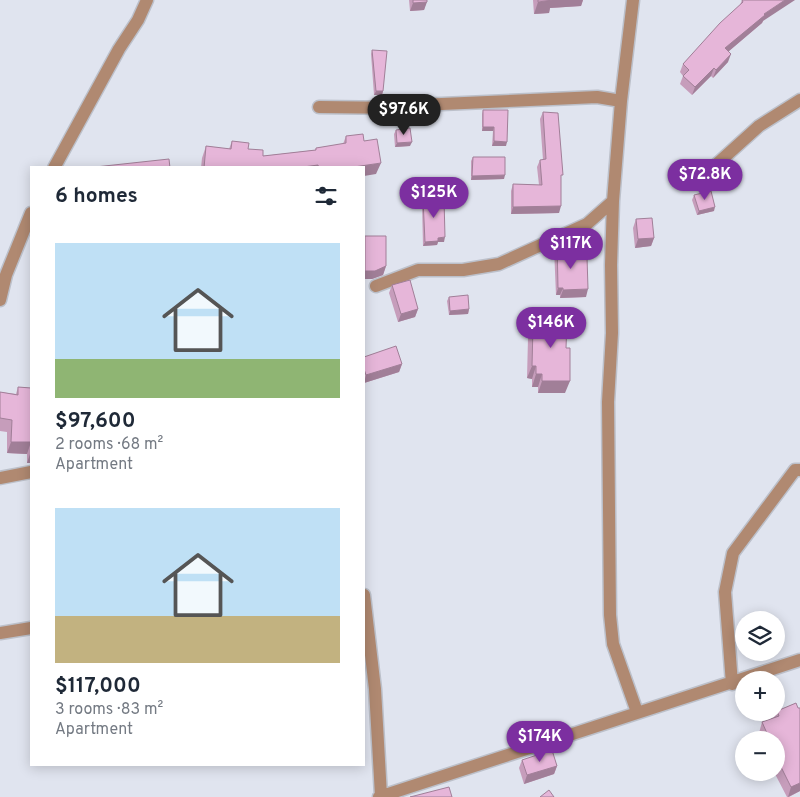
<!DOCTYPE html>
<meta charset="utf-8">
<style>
:root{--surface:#fff;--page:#f6f6f7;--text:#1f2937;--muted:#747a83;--accent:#7c2fa0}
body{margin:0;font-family:Overpass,sans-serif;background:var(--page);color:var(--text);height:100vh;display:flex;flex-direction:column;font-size:19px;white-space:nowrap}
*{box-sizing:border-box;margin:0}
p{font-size:16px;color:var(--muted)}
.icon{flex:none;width:28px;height:28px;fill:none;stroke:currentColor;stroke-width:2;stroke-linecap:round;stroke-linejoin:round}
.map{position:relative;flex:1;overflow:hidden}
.details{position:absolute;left:30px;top:166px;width:335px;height:600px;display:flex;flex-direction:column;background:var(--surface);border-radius:0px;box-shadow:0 2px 12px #0003}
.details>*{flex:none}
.fabs{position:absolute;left:735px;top:611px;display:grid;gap:10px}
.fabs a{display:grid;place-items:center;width:50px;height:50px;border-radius:50%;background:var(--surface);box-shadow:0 2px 12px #0003;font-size:25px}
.price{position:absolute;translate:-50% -42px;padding:0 11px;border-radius:18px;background:var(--accent);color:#fff;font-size:16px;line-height:32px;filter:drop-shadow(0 1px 2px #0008)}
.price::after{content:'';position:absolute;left:50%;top:30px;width:15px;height:11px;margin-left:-8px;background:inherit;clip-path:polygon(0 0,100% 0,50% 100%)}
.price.active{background:#222;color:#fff}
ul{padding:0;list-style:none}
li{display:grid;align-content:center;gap:10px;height:265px;padding:0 25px}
li span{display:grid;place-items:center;height:155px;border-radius:0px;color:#555}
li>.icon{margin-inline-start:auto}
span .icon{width:90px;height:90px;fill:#fffc;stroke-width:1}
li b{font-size:21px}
h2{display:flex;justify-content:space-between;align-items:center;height:60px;padding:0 25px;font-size:21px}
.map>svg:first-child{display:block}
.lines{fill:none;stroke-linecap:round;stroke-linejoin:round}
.minor-casing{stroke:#bcc0ca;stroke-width:15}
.minor{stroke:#b08971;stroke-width:12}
.wall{fill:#c69dbb}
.shaded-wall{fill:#a17f98}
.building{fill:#e6b6d9;stroke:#a17f98}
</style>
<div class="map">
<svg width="800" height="797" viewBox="0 0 800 797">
<rect width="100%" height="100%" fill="#e0e4ef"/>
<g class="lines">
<g class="minor-casing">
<path id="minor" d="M633,0L621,101L613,201L611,265L612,333L608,402L610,615L613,644L637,712
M319,107L402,108L419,105L597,97L621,101
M54,168L119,49L138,20L147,0
M697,182L759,126L800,100
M376,286L418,270H463L499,264L587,224L613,201
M0,300L6,275L31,213
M0,478L31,472
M364,595L375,689L381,796
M0,633L31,628
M732,684L725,592L733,553L795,470H800
M379,797L800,660"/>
</g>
<use href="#minor" class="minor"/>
</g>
<path class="wall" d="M409,0H427L424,10L410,11Z
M533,0H586H583L581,6L550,8L549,13L534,14Z
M742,0L763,21L762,23L729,51L728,62L713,78L711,76L692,95L680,84L683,76L680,72L683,64L740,5Z
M372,50L383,91L382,95H374L371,54Z
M483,110L506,146H492L493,131H482V114Z
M543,112L561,179L559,213L511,214V191L513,184L539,185L537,167L540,160H543L540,119Z
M396,130L410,146L395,147L394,134Z
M346,136L364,141L376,174L364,168H201L202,158L206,146L229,149L232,141L263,156L315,150L316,148L343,144Z
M473,157L504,179L471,180V161Z
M694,195L714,211L697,215L692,200Z
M423,199L444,242H438L437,245L423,246L422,204Z
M636,219L654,238L651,246L635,248L633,228Z
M365,236L386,266L383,275L372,279H364V240Z
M557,240L586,297L560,298V295H556L554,248Z
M392,285L418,309L415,317L398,322L389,293Z
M449,297L469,309L468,314L449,315L447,301Z
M537,316L555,320L565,393H538V387H532V379L527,378L528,338Z
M364,357L402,364L399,372L364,383Z
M18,387L31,388V463H27V454L7,453V432L0,431V392L16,394Z
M796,703L800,791L789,797H787L774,772H776V740H761L759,733L762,722L774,717L777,711Z
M522,760L557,766L554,774L524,784L519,768Z"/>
<path class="shaded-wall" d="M551,0H586H583L581,6L550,8L549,13L534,14L538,2Z
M785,0H795L763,21L762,23L722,57L725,48L764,14Z
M427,2L424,10L410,11L413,3Z
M731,54L728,62L713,78L716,70Z
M714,68L711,76L692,95L695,87Z
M376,91H383L382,95H374Z
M483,127H494L493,131H482Z
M494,141L507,142L506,146H492Z
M412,142L410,146L395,147L397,143Z
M381,163L376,174L364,176V168H347Z
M318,165L317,168H296Z
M505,175L504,179L471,180L472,176Z
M561,206L559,213L511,214L513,207Z
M715,207L714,211L697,215L699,211Z
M445,237L444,242H438L437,245L423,246L425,242L438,238Z
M654,238L651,246L635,248L638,239Z
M386,266L383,275L372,279H364V274L365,271Z
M558,288H563L560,295H556Z
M588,289L586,297L560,298L563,290Z
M418,309L415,317L398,322L401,314Z
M469,309L468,314L449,315L450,311Z
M402,364L399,372L364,383L366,375Z
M532,366H536L532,379L527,378Z
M536,374H542L538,387H532Z
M542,381H570L565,393H538Z
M11,442H31L27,454L7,453Z
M31,451V463H27Z
M557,766L554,774L524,784L527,775Z
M800,783V791L788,797L791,787Z"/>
<path class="building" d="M413,0H427V2L413,3Z
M538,0H553L538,2Z
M742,0H785L764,14L765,15L725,48L731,54L716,70L714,68L695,87L683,76L689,70L683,64L720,23L743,2Z
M372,50L387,51L383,91H376Z
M483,110H508L507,142L494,141V127H483Z
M543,112L558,113L563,175H561V206L513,207V184L542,185L540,160L546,159Z
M410,128L412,142L397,143L396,130Z
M363,134L364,141L377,139L381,163L347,168H319L318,165L296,168H204L206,146L231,149L232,141L249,143L248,149L263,150V156L316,150V148L346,143V136Z
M473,157H505V175L472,176Z
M169,159L170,168H86Z
M711,191L715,207L699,211L694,195Z
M423,199H444L445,237L438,238V241L425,242Z
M652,218L654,238L638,239L636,219Z
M365,236H386V266L375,271H365Z
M562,238L570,257H587L588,289L563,290V288H558L557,240Z
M410,280L418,309L401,314L392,285Z
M468,295L469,309L450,311L449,297Z
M537,316H555V320H567L566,348H570V381H542V374H536V366H532L533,326H537Z
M396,346L402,364L366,375L364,369V357Z
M18,387L31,388V442H11L12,420L0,418V392L18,395Z
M796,703L798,708H800V783L791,787L776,757V740H770L762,722L779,716L777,711Z
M552,750L557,766L527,775L522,760Z
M449,787L452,797H410Z
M549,790L554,797H540Z"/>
</svg>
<div class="fabs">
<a><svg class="icon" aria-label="layers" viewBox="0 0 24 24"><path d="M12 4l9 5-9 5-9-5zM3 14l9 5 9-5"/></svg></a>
<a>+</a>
<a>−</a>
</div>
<b class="price active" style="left:404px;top:136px">$97.6K</b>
<b class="price" style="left:705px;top:201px">$72.8K</b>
<b class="price" style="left:434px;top:219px">$125K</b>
<b class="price" style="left:571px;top:270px">$117K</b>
<b class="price" style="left:551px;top:349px">$146K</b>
<b class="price" style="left:540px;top:763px">$174K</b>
<section class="details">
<h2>6 homes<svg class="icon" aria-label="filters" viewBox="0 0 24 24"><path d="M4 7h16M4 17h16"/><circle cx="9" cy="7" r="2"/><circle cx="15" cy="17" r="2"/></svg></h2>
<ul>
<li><span style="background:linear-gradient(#bfe0f5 75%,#8fb573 0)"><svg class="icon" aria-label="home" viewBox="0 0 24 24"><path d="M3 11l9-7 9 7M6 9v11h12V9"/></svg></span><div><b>$97,600</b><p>2 rooms · 68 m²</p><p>Apartment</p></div></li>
<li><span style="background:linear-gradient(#bfe0f5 70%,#c2b280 0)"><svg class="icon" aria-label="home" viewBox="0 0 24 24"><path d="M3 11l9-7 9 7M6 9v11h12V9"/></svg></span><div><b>$117,000</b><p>3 rooms · 83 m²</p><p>Apartment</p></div></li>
</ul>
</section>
</div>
